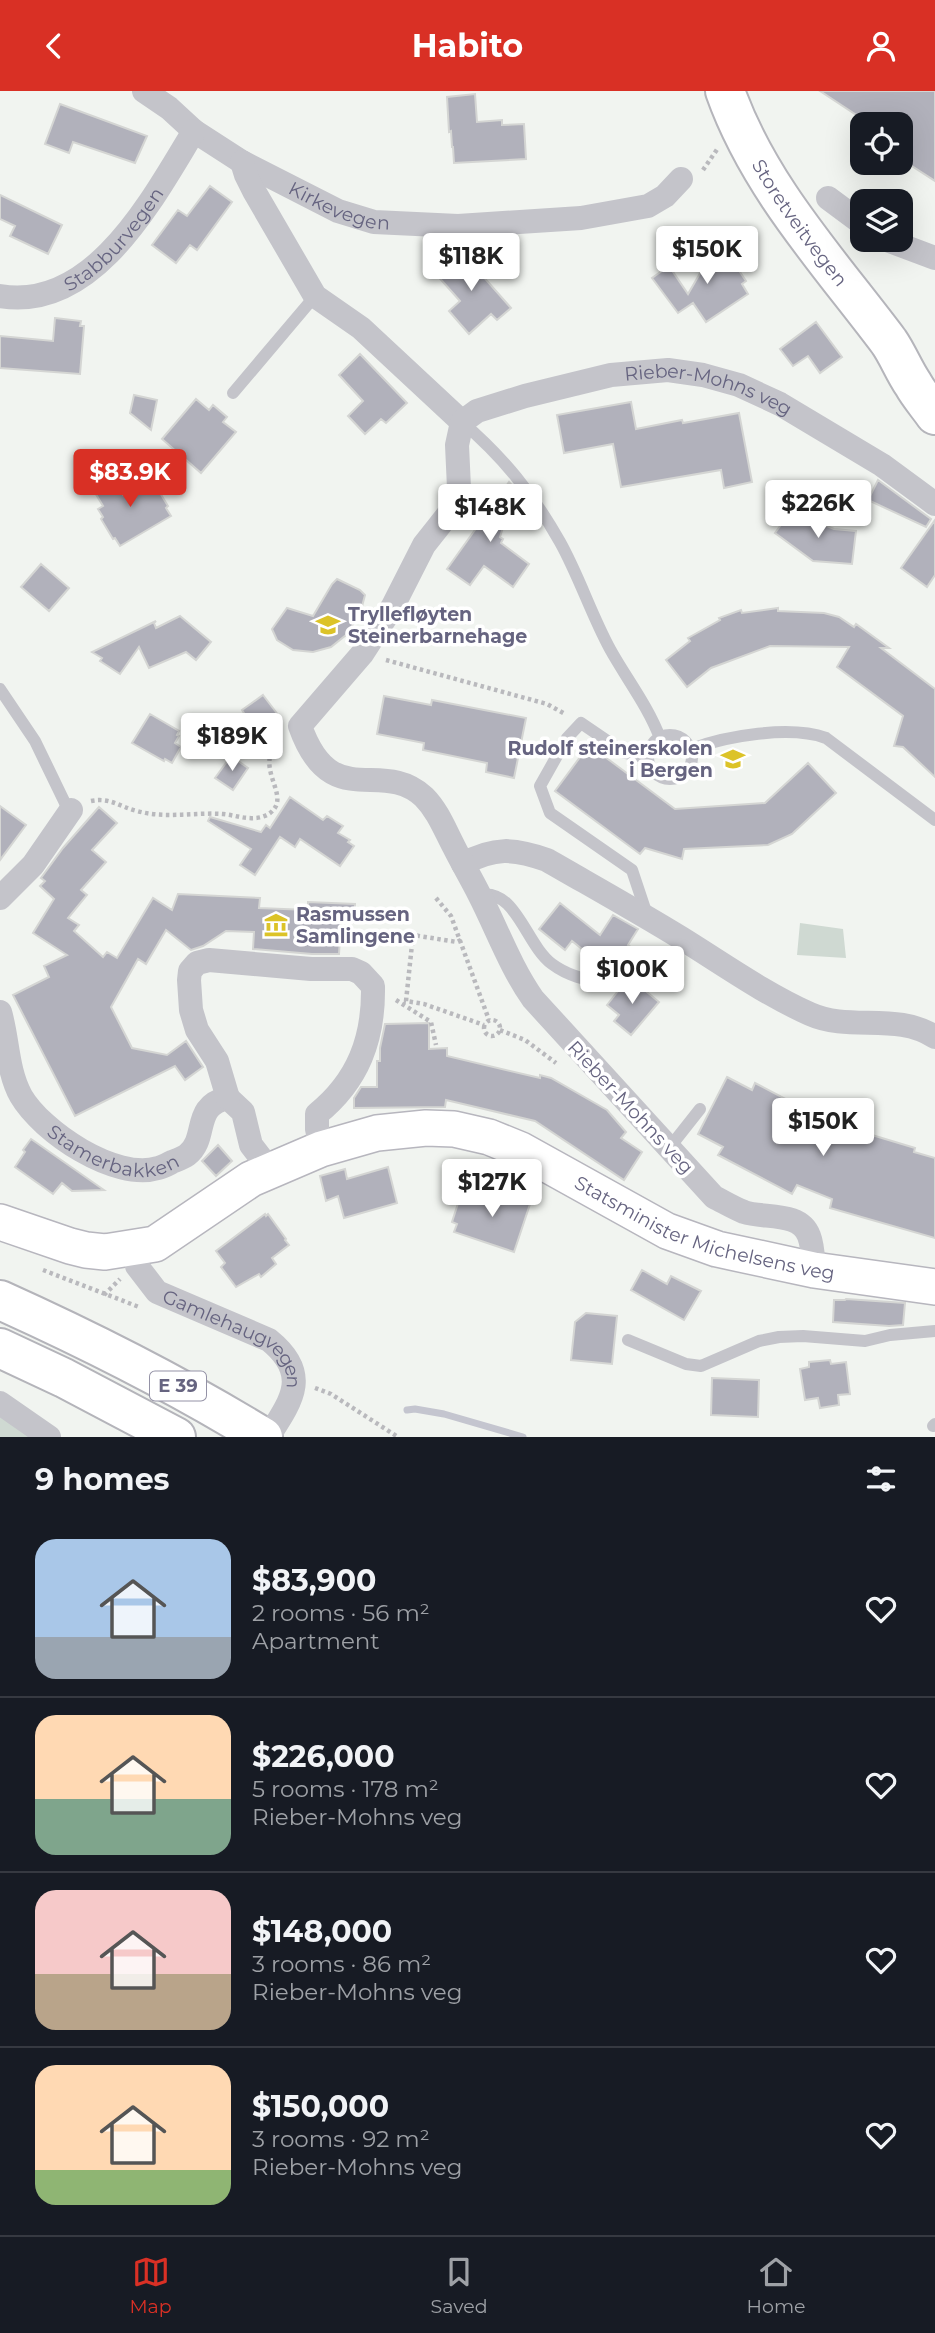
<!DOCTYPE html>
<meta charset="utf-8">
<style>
:root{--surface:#171b24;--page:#242831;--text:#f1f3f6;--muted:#9ea1a6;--line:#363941;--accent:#d93025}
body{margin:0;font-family:Montserrat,sans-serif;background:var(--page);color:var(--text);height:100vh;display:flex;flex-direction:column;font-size:26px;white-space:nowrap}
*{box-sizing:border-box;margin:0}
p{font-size:23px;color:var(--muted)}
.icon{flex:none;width:38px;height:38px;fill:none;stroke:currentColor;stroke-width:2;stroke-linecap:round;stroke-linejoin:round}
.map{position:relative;height:1346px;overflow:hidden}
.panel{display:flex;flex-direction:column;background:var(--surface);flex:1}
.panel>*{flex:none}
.fabs{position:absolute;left:850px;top:21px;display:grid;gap:14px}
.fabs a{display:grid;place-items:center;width:63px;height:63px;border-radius:14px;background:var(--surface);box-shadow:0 7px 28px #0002;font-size:35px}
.price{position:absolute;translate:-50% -60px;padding:0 16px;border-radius:7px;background:#fff;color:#222;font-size:23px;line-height:46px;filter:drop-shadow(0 2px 4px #0008)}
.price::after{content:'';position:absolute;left:50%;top:42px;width:21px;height:16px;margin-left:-10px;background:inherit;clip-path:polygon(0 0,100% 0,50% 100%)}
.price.on{background:var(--accent);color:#fff}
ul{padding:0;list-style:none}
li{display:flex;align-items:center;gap:21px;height:175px;padding:0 35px}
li+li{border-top:2px solid var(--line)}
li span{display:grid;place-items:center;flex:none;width:196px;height:140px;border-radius:21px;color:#555}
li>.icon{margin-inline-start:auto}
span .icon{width:84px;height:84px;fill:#fffc;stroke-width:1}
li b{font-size:30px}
h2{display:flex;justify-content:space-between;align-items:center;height:84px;padding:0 35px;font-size:30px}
header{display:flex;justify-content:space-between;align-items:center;height:91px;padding:0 35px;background:var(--accent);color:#fff;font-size:32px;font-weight:700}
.tabs{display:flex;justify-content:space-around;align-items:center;height:98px;border-top:2px solid var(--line);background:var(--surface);font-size:19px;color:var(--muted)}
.tabs a{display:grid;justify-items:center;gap:4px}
.tabs .on{color:var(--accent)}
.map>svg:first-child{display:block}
.green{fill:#cfd9d2}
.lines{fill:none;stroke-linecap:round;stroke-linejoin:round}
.stream{stroke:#c4c5cf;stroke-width:7}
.building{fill:#b1b1bb;stroke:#d4d5d3;stroke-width:2}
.secondary-casing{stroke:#b7b6be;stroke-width:38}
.primary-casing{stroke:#b5b5bb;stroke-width:42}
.highway-casing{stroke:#b4b4ba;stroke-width:42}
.path{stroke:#b9b9bd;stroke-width:4.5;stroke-dasharray:3.5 3.5;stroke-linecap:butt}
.lane{stroke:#c4c4ca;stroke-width:12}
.street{stroke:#c4c4ca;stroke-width:24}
.secondary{stroke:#fff;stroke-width:35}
.primary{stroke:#fff;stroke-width:38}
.highway{stroke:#fff;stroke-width:38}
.labels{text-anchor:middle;stroke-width:7;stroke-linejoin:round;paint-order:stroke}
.shield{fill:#fff;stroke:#9492a6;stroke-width:2}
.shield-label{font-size:18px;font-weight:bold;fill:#666480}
.street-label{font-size:19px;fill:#666480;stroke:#fff}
.poi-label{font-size:19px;font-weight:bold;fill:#666480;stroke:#fff;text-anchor:start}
</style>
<header><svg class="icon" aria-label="back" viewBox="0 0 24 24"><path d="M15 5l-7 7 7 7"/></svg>Habito<svg class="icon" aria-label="person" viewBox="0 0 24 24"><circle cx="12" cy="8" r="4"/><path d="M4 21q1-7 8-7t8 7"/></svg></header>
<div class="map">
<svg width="935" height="1346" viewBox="0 0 935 1346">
<rect width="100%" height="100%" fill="#f1f4f0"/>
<path class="green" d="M800,832L843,838L846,867L797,864Z
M0,1322L31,1346H0Z"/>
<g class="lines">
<path class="stream" d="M407,1319L415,1318L444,1323L523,1346"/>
</g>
<path class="building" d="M820,0H935V90L901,68V33H870Z
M475,3L477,31L502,29V34L524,33L526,68L454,72L453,56H452L451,40L449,41L447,6Z
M60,13L147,45L135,72L73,51L69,62L45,53Z
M210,95L232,111L197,159L190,154L176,172L152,154L178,119L187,125Z
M0,104L62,134L48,163L10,145L15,135L0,128Z
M717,153L736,163L732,169L746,190L742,193L748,203L706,231L693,212L678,222L652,187L669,175L688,203Z
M470,163L484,179L480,182L511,217L497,229L491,223L469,243L449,220L460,210L435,182L452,167Z
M55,227L81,230L80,235H84L80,283L0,277V245L53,250Z
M816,231L842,266L820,282L808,265L793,275L780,258Z
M360,263L407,312L386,332L381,328L365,343L348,325L363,310L339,284Z
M134,304L157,309L151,339L130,322Z
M196,308L209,319L213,314L227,326L223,331L236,341L201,382L162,348Z
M631,311L636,338L682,329L683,332L739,322L752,391L724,397L721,379L621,396L613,353L564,362L557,324Z
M110,383L123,404L151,387L168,415L166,417L171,425L120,455L115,447L113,448L101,428L103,426L98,418L103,415L91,395Z
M878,389L931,428L926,436L868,409Z
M509,391L515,398L500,446L503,448L501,452L529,473L513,496L484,475L470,494L447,478L487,422L478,419L484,399L500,404Z
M791,420L834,438L856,440L852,473L813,470L775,442Z
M935,429V484L927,496L901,477Z
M41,473L69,497L49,520L21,496Z
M337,488L360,499L365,504L360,523L346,544L331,556L313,561L293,559L277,549L272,538L287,517L313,525L332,493Z
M778,517V520L824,522L839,526L854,536L856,533L889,557H881L935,598V686L903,656L894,655L903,625L837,576L849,556L770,555L711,577L687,596L666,569L690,550L688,547L720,529L719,527L741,519L742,522Z
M180,525L211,551L196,569L186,561L149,577L139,556L120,583L100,570L102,567L92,561L156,530L154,532L156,537Z
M263,604L282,629L257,648L245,632L249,630L242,619Z
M384,605L431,614L432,609L526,627L514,687L486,681L487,672L423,659L424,652L377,643Z
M150,623L179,640L177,644L179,645L175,652L181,656L172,672L165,668L164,670L132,652Z
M589,654L675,718L765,712L808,672L836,702L792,743L768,754L684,758L682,768L645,757L640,763L555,700Z
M231,665L248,677L233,699L215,687Z
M290,706L323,729L327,725L343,735L338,742L350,749L348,751L354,755L340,775L300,748L295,756L280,746L255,784L240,774L251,758L208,730L210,726L261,741L266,734L270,737Z
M0,715L26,734L0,769Z
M99,716L117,732L92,759L106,771L81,799L87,804L68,827L79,834L74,840L103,866L107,861L117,867L153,807L172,819L178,803L260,807L259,817L308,819V811L355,813L354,832L341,831L339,863H312L253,858L254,841L226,840L203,855L191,859L166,839L146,873L138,868L111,916L132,957L167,964L186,950L203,976L185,989L175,975L75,1025L13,904L49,886L44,875L67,864L33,842L54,808L40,795L45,790L41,787L63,757Z
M560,812L600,844L613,824L638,838L628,854L632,857L628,863L630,864L614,884L572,850L565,859L539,838Z
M629,886L659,911L631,944L614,930L619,924L607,914Z
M429,932V958L447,957V965L540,987V984L551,987L607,1019L626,1041L621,1047L642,1061L624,1089L535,1030L446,1009L445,1016L354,1017V1007L361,996H377V970H380V957L385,933Z
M727,986L752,999L755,992L829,1031L915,1057L914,1061L935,1067V1147L830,1117L832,1108L797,1094L792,1103L718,1064L723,1056L698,1043Z
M31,1048L34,1050L104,1099L72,1100L62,1092L53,1103L15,1076L25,1061L23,1059Z
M218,1054L232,1070L216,1085L202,1070Z
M388,1076L397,1112L344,1127L338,1105L326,1110L320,1085L345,1078L347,1088Z
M462,1100L481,1107L482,1103L506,1111L509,1102L531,1110L514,1161L454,1141L457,1133L452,1131Z
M265,1123L266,1125L268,1123L286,1148L285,1149L289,1154L272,1167L276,1173L261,1186L259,1183L236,1196L221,1176L225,1172L216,1160Z
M642,1179L667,1193L671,1185L701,1200L684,1229L631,1199Z
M846,1208L905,1212L903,1234L889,1235L833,1231L834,1209H845Z
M586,1222L617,1225L612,1273L571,1269L575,1231Z
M830,1269L831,1273L846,1271L850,1303L838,1304L839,1314L820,1317L818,1307L805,1309L800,1278L809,1276V1271Z
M712,1287L759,1289L758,1326L711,1324Z"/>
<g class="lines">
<g class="secondary-casing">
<g id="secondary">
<path id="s6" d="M0,1131L70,1155L86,1159L105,1161L155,1153L251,1088L321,1058L377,1042L426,1037L454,1038L489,1046L521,1059L667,1140L717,1158L814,1179L935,1196"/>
</g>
</g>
<g class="primary-casing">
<g id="primary">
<path id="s7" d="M725,0C759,96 829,171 889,251C898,264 904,280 913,293C919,304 928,314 935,324"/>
</g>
</g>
<g class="highway-casing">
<path id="highway" d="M0,1209C91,1250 178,1294 263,1346
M0,1257L64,1287L176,1346"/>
</g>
<path class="path" d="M703,79L718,57
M386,569L547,613L565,623
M91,710C110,706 120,716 137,720C165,728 195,721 223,723C234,724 244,728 255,727C261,727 270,724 274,718C288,701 252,673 281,649
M436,807L451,825L489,929
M461,849L457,851L413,844L406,910L424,913L484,934
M396,909L431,931L436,954
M484 937a8 8 0 1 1 16 0a8 8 0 1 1-16 0Z
M500,939L525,949L556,972
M43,1179L139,1216
M104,1204L120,1188
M315,1297L331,1303L398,1346"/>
<path class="lane" d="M233,302L315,205
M462,331C503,366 533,403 560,451C579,485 591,523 610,558C626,587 648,615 660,647
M0,598L35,650L65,712L71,719
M648 666a22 22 0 1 1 44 0a22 22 0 1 1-44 0Z
M691,658C726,645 790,634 826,647L935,729
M480,804C516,797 526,854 552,873C568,885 585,889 604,891
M647,824L632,779L550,722L540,695L567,647L581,632L625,662L648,667
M670,1056L700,1018
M628,1249L686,1273L701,1275L759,1250L779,1246L803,1245L865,1250L890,1244L935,1240
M933,1335L935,1333"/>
<g class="street">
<path id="s1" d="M144,0L169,17L194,40L242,71L338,120L374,131L458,135L581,127L648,115L665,105L681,88"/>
<path d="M242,71L246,84L254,100L315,205L361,237L462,331"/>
<path d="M828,107L863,133"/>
<path d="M887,149L935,167"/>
<path id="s2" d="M0,205C94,221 153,107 194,40"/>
<path d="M463,773C494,756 514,757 547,769C592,795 637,820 681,847C723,873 765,903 810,923C850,941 897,921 935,946"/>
<path d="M0,807L33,774L71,719"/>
<path id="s3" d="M0,921C8,948 7,980 21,1005C42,1041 115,1090 158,1077C163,1076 168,1073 172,1071C177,1069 183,1067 187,1064C209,1047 191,1015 228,1007L243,1021L251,1054L261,1067L267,1081"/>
<path d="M228,1007L217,970L197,939L191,919L189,889L190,880L197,872L209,869L311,878H352L361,882L373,895C374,948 358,990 317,1023V1038L321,1058"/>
<path id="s4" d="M135,1157L137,1175L157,1201L269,1249C311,1283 292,1309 268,1346"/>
<path id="s5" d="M814,1179C813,1168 813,1155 809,1145C800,1120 764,1128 744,1121C734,1117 724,1111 714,1106L533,908C510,875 497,838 479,803C471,787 462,772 454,756C445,739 438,720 424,706C381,666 331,723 300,635L362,563L393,515L424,454L454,416L459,397L457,354L462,331L477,320L525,305L611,284L668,279L703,284L739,294L780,313L882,374L935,413"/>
<path d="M0,1312L49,1346"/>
</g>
<use href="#secondary" class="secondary"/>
<use href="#primary" class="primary"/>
<use href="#highway" class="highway"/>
</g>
<defs>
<g id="school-bare" transform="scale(1.89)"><path d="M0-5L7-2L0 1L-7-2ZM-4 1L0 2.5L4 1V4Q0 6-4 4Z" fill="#dcc328" stroke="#fff" stroke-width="2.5" paint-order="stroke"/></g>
<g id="museum-bare" transform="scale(1.89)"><path d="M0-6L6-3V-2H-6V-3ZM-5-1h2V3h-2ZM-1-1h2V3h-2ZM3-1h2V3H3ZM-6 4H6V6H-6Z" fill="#dcc328" stroke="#fff" stroke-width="2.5" paint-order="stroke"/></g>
</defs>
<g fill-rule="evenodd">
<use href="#school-bare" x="328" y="534"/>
<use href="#school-bare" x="733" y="668"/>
<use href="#museum-bare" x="276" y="834"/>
</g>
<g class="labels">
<rect class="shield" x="150" y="1280.5" width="56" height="29" rx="5"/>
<g class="shield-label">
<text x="178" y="1301">E 39</text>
</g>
<g class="street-label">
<text dy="7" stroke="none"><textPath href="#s1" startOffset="229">Kirkevegen</textPath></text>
<text dy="7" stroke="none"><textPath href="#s7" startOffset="152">Storetveitvegen</textPath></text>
<text dy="7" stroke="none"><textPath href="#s2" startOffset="135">Stabburvegen</textPath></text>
<text dy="7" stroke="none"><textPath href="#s5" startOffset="1407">Rieber-Mohns veg</textPath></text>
<text transform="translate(631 1016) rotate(47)" y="7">Rieber-Mohns veg</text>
<text dy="7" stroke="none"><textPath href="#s3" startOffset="201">Stamerbakken</textPath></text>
<text dy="7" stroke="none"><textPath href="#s6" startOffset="760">Statsminister Michelsens veg</textPath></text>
<text dy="7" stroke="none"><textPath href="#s4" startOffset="144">Gamlehaugvegen</textPath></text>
</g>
<g class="poi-label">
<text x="348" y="530">Tryllefløyten<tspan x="348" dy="22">Steinerbarnehage</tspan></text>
<text x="713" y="664" text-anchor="end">Rudolf steinerskolen<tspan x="713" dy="22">i Bergen</tspan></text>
<text x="296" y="830">Rasmussen<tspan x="296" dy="22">Samlingene</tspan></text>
</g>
</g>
</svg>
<div class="fabs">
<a><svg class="icon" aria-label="locate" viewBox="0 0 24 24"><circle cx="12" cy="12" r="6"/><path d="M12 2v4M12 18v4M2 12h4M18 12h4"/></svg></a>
<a><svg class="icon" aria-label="layers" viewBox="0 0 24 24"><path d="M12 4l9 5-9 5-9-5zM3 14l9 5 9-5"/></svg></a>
</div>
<b class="price" style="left:707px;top:195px">$150K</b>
<b class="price" style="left:471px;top:202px">$118K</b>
<b class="price on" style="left:130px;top:418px">$83.9K</b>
<b class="price" style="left:818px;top:449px">$226K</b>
<b class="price" style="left:490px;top:453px">$148K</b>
<b class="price" style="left:232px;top:682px">$189K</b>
<b class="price" style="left:632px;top:915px">$100K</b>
<b class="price" style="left:823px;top:1067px">$150K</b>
<b class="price" style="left:492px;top:1128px">$127K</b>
</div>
<section class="panel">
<h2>9 homes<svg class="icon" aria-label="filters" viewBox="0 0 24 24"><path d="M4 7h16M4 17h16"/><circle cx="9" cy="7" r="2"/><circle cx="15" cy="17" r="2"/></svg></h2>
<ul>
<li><span style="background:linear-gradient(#a9c7e8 70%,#9aa5b1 0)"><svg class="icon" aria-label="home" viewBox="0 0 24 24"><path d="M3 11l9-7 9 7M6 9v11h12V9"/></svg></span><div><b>$83,900</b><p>2 rooms · 56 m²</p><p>Apartment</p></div><svg class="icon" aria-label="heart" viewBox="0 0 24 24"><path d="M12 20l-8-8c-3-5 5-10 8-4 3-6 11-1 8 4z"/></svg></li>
<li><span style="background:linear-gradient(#ffd9b3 60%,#7fa58c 0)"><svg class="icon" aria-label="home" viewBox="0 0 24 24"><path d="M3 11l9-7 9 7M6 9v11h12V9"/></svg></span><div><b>$226,000</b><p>5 rooms · 178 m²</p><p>Rieber-Mohns veg</p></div><svg class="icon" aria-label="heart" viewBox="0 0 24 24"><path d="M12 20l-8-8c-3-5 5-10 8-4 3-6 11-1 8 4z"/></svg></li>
<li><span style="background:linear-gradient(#f6c9c9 60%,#b9a48a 0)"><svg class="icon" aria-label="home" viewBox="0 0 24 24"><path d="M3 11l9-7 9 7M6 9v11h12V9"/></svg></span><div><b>$148,000</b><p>3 rooms · 86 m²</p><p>Rieber-Mohns veg</p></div><svg class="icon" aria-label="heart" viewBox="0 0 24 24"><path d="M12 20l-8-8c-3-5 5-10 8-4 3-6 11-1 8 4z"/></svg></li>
<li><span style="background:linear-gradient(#ffd9b3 75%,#8fb573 0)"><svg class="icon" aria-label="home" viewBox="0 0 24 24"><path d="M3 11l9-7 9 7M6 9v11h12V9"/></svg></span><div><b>$150,000</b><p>3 rooms · 92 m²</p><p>Rieber-Mohns veg</p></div><svg class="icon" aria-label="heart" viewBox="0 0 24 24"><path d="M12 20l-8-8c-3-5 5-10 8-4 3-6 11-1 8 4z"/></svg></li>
</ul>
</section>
<nav class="tabs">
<a class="on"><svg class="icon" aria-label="map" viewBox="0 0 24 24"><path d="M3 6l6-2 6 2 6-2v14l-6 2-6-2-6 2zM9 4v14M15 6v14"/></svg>Map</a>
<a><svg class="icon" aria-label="saved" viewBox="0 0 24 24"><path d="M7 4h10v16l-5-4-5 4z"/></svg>Saved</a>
<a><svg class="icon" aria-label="home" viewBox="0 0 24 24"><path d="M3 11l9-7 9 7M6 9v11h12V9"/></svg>Home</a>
</nav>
